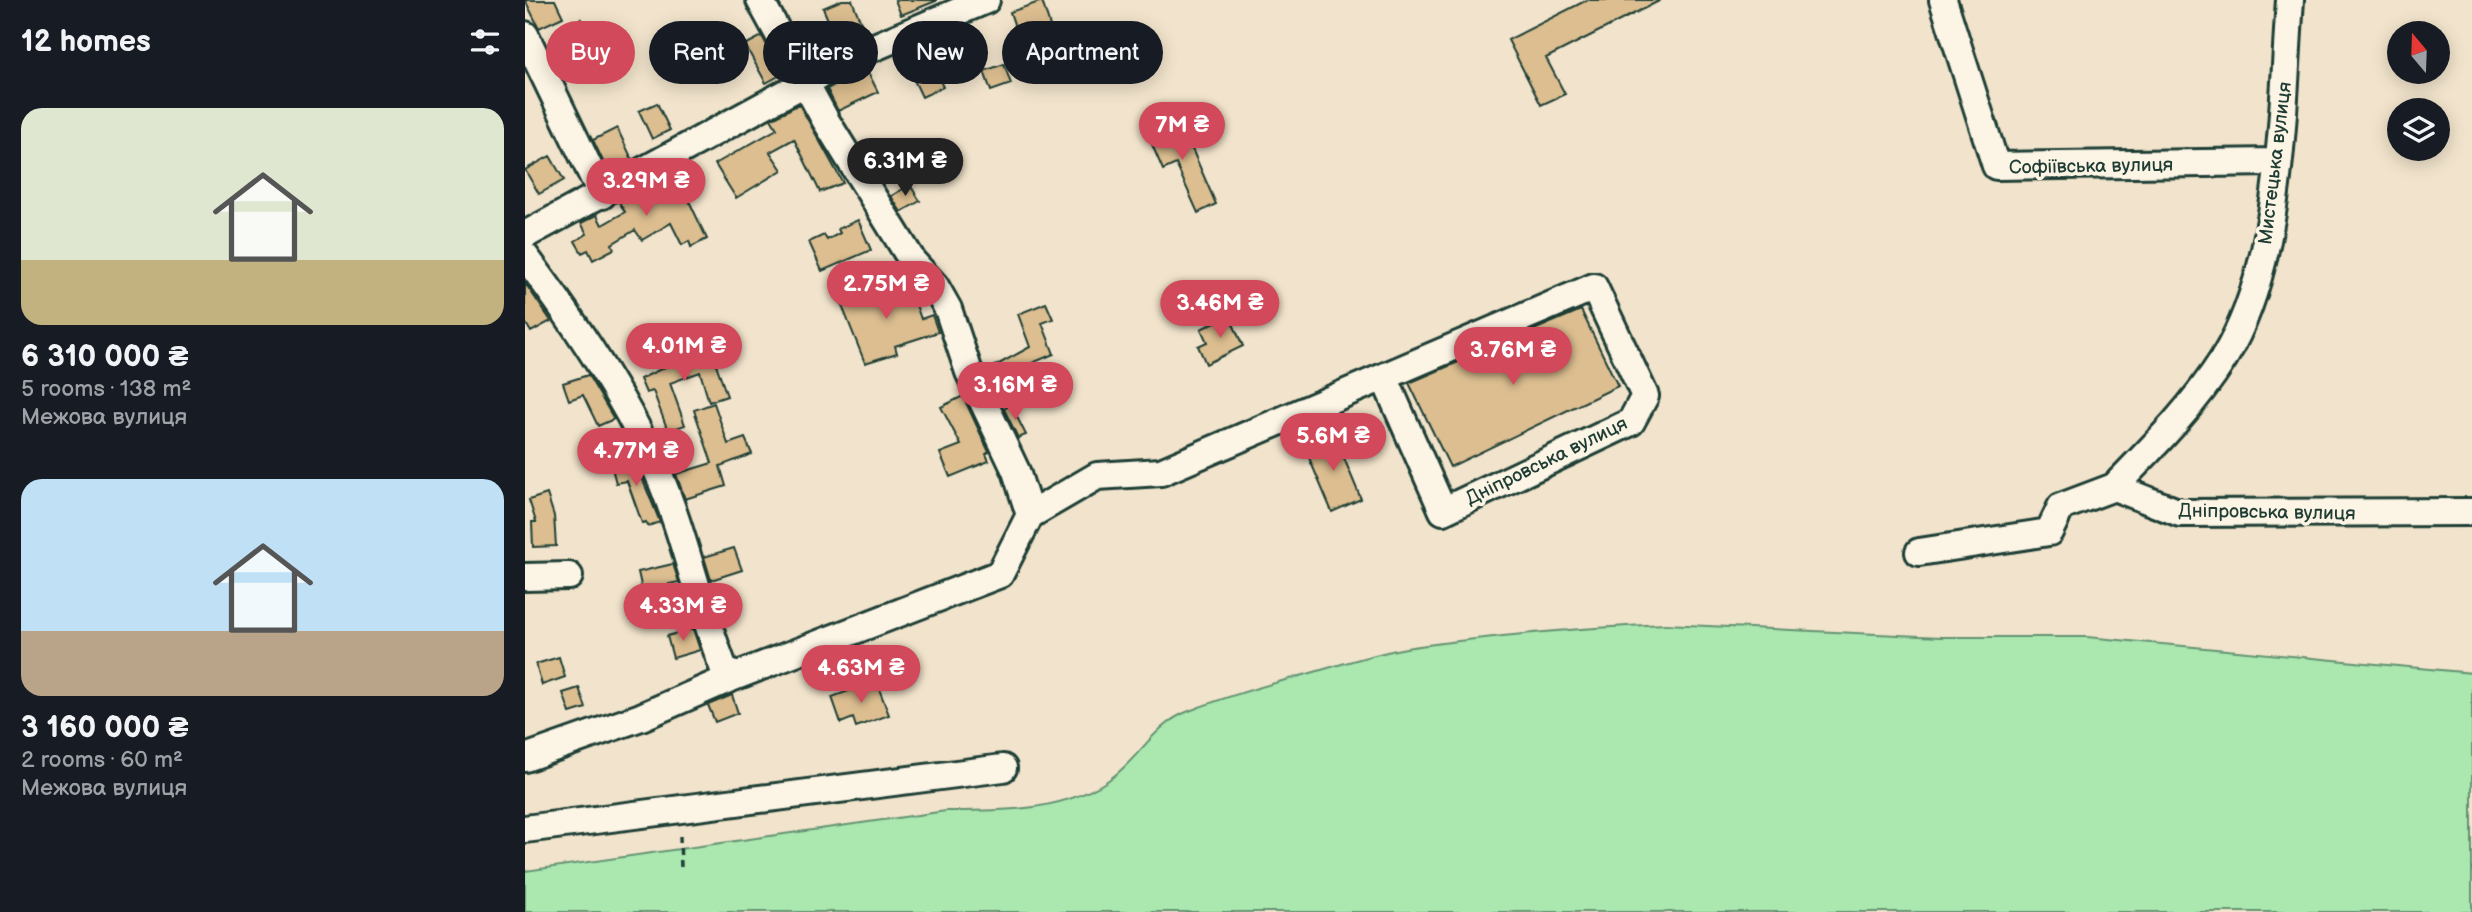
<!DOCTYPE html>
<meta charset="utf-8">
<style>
:root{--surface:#171b24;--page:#242831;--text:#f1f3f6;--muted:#9ea1a6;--accent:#d1495b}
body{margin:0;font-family:"Balsamiq Sans",sans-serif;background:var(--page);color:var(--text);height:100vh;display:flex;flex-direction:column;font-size:26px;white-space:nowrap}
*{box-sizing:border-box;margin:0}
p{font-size:23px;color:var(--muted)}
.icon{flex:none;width:38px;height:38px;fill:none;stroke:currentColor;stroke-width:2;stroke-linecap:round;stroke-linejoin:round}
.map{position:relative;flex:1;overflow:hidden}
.details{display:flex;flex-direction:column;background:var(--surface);width:525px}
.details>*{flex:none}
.top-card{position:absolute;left:21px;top:21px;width:665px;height:63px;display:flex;gap:14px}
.needle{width:46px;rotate:341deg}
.controls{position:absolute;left:1862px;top:21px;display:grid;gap:14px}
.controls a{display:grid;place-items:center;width:63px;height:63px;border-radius:50%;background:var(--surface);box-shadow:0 4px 18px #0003;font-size:35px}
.price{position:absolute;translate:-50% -60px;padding:0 16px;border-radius:24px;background:var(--accent);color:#fff;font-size:23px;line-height:46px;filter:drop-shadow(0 2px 4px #0008)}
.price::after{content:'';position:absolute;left:50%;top:42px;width:21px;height:16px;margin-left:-10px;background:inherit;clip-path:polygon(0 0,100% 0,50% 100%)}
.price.selected{background:#222;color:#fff}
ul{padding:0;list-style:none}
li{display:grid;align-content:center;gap:14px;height:371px;padding:0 21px}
li span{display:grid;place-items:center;height:217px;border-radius:21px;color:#555}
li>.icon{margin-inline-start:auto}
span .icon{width:126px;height:126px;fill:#fffc;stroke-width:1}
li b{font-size:30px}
h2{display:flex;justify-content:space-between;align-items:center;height:84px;padding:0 21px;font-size:30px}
.tag{padding:0 24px;border-radius:32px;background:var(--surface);box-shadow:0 4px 18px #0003;font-size:24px;line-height:63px}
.tag.selected{background:var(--accent);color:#fff}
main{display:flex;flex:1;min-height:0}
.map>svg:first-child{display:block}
.green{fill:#aae8b0;stroke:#649272;stroke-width:2}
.building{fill:#dcbe90;stroke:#1f3d34;stroke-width:2}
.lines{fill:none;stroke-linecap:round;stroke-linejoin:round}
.minor-casing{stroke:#1f3d34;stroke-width:32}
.path{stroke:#1f3d34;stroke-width:3.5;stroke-dasharray:7 5;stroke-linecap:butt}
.minor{stroke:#fcf5e5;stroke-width:26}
.labels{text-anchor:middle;stroke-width:7;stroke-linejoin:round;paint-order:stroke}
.street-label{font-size:19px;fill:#1f3d34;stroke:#fcf5e5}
</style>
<main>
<section class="details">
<h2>12 homes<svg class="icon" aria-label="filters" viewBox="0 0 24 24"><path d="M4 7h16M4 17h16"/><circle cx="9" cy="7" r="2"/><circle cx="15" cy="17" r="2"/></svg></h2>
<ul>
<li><span style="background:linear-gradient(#dfe7d0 70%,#c2b280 0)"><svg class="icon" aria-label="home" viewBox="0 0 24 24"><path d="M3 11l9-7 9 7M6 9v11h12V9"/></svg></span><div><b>6 310 000 ₴</b><p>5 rooms · 138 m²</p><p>Межова вулиця</p></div></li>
<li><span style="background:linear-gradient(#bfe0f5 70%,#b9a48a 0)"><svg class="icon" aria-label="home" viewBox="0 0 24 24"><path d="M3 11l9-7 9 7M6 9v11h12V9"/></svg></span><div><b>3 160 000 ₴</b><p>2 rooms · 60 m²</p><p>Межова вулиця</p></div></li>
</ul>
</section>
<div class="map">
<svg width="1947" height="912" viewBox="0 0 1947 912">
<rect width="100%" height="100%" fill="#f2e4cc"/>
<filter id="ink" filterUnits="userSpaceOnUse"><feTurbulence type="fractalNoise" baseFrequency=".0143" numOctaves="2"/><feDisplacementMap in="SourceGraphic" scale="14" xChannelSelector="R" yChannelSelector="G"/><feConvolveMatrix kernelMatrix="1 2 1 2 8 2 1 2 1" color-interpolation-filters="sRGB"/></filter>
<g filter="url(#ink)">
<path class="green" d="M1140,624L1416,637H1562L1947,673V912H0V871L421,811C477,811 543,812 589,776C616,755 631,723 664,711C700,697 738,686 775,676C812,666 849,653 887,647C971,635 1056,628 1140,624Z"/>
<path class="building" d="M0,0H30L38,17L14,28Z
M317,0H327L338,28L311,39L298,8Z
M370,0H411V1L376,15Z
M1062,0H1136L1021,58L1040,94L1016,105L983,40Z
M517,1L525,26L493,36L485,12Z
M56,19L64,33L47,43L39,29Z
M237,36L257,74L241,83L220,45Z
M400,49L418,87L397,97L379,59Z
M479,64L486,84L466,91L459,71Z
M341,68L353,92L313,111L302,89Z
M132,103L145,130L127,139L114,111Z
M274,104L318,183L295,192L269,139L245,152L257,170L211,198L190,164L252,129L246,119Z
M654,119L691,204L673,213L651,164L638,170L622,133Z
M92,128L107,159L83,172L68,140Z
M25,156L39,180L14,194L0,170Z
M150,171L182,239L166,247L164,241L157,245L146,223L117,240L110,230L87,244L89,249L68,260L63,250L57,253L50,241L62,234L56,223L72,215L77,225L100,212L94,202Z
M385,185L395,201L376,212L366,196Z
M333,220L346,250L297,271L284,242L299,235L302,240L315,233L313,229Z
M383,282L396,319L407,315L413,332L370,346L372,353L340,363L316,303Z
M0,283L26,321L6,332L0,322Z
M521,303L528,319L517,323L529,354L502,365L508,377L474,396L461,371L505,347L493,314Z
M1056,310L1093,386L925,467L884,383Z
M704,315L718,346L681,364L673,346L682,342L676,329Z
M186,345L195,363L191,364L202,396L184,402L175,372L145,383L160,425L143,431L128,391L121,393L115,379Z
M63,375L89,419L73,426L58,395L44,400L38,383Z
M438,396L464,452L461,454L464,461L425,477L415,453L436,445L416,407Z
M189,403L203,444L220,438L227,454L195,466L201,486L160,499L151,474L187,463L169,410Z
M486,405L501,435L493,438L479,409Z
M809,434L836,499L807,512L779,446Z
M108,456L135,522L123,526L121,522L117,523L102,481L91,483L85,461Z
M22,494L29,516L31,546L8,547L7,522H11L4,500Z
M209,548L217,570L186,580L179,557Z
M148,564L154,582L144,584L146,591L124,596L123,589L117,590L113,572Z
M168,629L175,650L148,658L142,636Z
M34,657L40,677L17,685L11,664Z
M351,681L364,715L331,727L328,718L316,723L307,697Z
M54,688L61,708L45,713L38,693Z
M207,695L213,713L190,722L183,705Z"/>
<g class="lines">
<g class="minor-casing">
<path id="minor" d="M1418,0L1471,166L1751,162
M0,35L77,195
M0,235L333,54L461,0
M0,256C49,322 97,392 131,468C161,536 174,610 203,679
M1589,487C1629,446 1668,407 1699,358C1758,263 1757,110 1765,0
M505,515L572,476L636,472L1069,287L1120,396L1106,422L918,511L859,377
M1394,552L1524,532L1536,507L1589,487L1655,513L1947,512
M0,577L44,576
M0,758L116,717L203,679L475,574L505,515L491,471L444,372L423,309L410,286L388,262L301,121L235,0
M0,829L478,768"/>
</g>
<path class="path" d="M155,836L156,868"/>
<use href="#minor" class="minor"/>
</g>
</g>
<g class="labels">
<g class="street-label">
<text transform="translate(1749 163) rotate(-83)" y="7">Мистецька вулиця</text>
<text transform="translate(1566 165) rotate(-1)" y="7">Софіївська вулиця</text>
<text transform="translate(1021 460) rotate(-26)" y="7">Дніпровська вулиця</text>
<text transform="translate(1742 511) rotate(1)" y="7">Дніпровська вулиця</text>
</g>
</g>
</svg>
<div class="controls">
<a><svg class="needle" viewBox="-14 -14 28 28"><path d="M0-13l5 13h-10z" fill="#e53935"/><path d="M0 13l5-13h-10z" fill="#9ea1a6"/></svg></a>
<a><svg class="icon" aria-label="layers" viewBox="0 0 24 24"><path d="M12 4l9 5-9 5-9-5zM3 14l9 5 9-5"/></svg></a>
</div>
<b class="price" style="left:657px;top:162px">7M ₴</b>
<b class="price selected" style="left:380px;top:198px">6.31M ₴</b>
<b class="price" style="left:121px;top:218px">3.29M ₴</b>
<b class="price" style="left:361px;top:321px">2.75M ₴</b>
<b class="price" style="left:695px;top:340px">3.46M ₴</b>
<b class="price" style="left:159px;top:383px">4.01M ₴</b>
<b class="price" style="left:988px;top:387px">3.76M ₴</b>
<b class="price" style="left:490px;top:422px">3.16M ₴</b>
<b class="price" style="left:808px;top:473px">5.6M ₴</b>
<b class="price" style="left:111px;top:488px">4.77M ₴</b>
<b class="price" style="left:158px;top:643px">4.33M ₴</b>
<b class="price" style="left:336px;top:705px">4.63M ₴</b>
<div class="top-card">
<a class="tag selected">Buy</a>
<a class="tag">Rent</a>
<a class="tag">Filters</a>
<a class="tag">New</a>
<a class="tag">Apartment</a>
</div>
</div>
</main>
